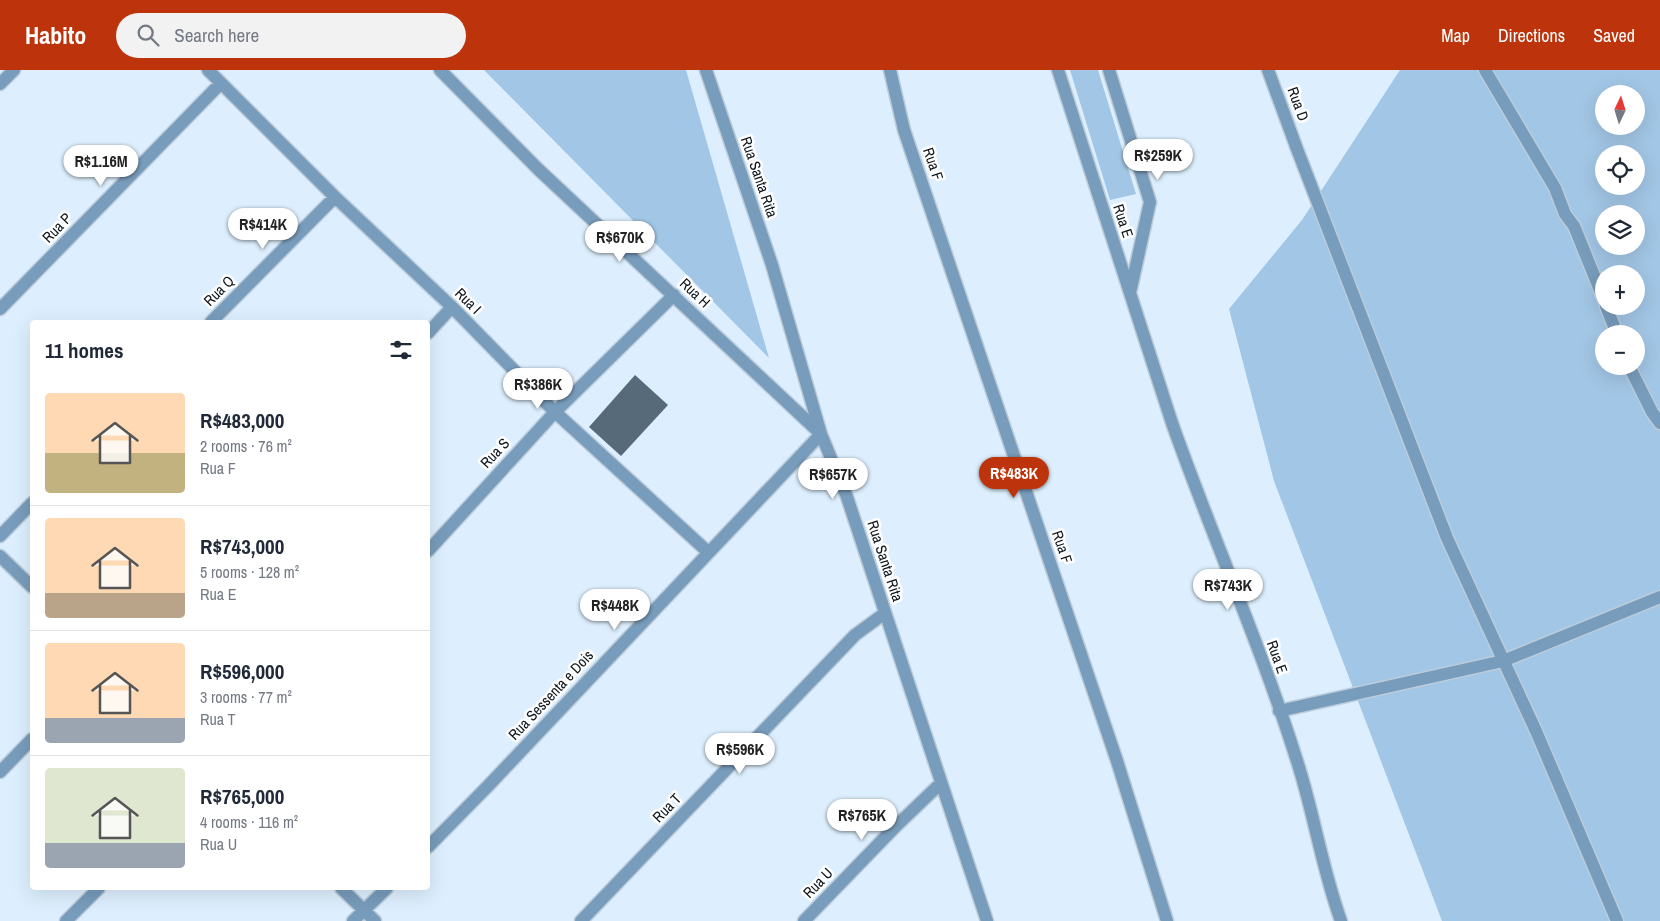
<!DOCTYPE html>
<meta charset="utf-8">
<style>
:root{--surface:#fff;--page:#f2f2f3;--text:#1f2937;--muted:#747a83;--line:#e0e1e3;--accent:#bd330c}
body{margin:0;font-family:"Archivo Narrow",sans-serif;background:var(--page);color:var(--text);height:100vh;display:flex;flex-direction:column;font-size:19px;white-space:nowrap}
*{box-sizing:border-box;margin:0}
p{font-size:16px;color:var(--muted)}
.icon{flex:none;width:28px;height:28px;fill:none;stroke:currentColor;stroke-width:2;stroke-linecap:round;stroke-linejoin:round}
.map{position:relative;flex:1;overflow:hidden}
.side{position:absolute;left:30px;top:250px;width:400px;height:570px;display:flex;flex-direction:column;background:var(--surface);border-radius:5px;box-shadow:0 5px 20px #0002}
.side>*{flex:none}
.needle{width:32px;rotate:4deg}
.controls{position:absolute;left:1595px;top:15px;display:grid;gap:10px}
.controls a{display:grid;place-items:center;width:50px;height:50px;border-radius:50%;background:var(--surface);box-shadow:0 5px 20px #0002;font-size:25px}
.price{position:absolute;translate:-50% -42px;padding:0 11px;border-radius:18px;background:#fff;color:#222;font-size:16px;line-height:32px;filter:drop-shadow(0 1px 2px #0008)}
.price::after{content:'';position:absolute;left:50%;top:30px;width:15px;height:11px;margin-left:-8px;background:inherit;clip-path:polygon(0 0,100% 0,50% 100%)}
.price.selected{background:var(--accent);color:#fff}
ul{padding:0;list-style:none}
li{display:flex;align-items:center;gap:15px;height:125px;padding:0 15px}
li+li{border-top:1px solid var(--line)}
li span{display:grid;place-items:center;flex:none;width:140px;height:100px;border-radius:5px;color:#555}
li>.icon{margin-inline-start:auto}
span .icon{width:60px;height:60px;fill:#fffc;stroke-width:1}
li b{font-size:21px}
h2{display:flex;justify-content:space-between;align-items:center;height:60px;padding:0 15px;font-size:21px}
header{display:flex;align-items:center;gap:30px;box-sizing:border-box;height:70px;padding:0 25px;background:var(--accent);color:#fff}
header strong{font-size:24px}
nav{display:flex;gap:28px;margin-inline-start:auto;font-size:18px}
.search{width:350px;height:45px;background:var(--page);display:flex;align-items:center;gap:12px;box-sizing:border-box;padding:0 18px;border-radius:28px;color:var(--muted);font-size:19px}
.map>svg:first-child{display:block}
.green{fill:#a2c6e5;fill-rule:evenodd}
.building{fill:#576a7a}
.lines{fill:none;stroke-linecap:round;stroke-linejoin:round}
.minor-casing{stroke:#bcccda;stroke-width:15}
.minor{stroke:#789cbb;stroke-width:12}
.labels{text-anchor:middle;stroke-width:5;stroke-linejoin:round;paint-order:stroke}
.street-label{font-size:15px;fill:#0e161c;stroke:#fff}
</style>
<header>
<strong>Habito</strong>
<div class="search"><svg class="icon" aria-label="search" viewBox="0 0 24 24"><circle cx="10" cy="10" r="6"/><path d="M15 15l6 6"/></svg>Search here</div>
<nav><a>Map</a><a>Directions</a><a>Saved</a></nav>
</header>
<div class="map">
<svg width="1660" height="851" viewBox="0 0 1660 851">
<rect width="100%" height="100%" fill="#ddeffe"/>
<path class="green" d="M484,0H686L769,288Z
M1070,0H1098L1136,124L1110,130Z
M1400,0H1660V851H1442L1274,411L1229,239L1302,150ZM1604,24H1636V56H1604ZM1604,84H1636V116H1604ZM1604,144H1636V176H1604ZM1604,204H1636V236H1604ZM1604,264H1636V296H1604Z"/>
<path class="building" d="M635,305L668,335L621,386L589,357Z"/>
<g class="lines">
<g class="minor-casing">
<path id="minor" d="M208,0L335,127L452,237L555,342L708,482
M706,0L772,195L821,364L847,427L987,851
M890,0L904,60L1117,691L1167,851
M1058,0L1172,353C1212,466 1261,576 1297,691C1314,743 1322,799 1341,851
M1109,0L1150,132L1130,223
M1268,0L1297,79L1447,468L1536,661L1617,851
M1485,0L1555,118L1565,144L1574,156L1604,230
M0,14L14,0
M1606,236L1617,264
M0,239L221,13
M211,252L335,127
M428,263L452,237
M1629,296L1652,342L1660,353
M0,466L32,433
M428,481L555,342L674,225
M0,486L32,517
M1279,641L1503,591L1660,527
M0,702L32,669
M428,777L488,716L821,364L538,99L440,0
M341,818L375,851
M66,851L99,818
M353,851L387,818
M581,851L855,565L885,543
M804,851L894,758L941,713"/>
</g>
<use href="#minor" class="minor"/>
</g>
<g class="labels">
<g class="street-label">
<text transform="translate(1298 34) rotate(70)" y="5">Rua D</text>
<text transform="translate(933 94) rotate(71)" y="5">Rua F</text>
<text transform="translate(759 107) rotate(71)" y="5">Rua Santa Rita</text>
<text transform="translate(1123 151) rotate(72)" y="5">Rua E</text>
<text transform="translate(57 158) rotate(-46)" y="5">Rua P</text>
<text transform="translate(219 221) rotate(-45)" y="5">Rua Q</text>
<text transform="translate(695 223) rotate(43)" y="5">Rua H</text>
<text transform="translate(468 231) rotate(45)" y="5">Rua I</text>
<text transform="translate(495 383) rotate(-47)" y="5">Rua S</text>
<text transform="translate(1062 477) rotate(71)" y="5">Rua F</text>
<text transform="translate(885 491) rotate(72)" y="5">Rua Santa Rita</text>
<text transform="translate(1277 587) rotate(70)" y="5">Rua E</text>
<text transform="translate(551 625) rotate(-47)" y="5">Rua Sessenta e Dois</text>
<text transform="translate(667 738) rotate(-46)" y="5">Rua T</text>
<text transform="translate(818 813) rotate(-46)" y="5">Rua U</text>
</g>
</g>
</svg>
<div class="controls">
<a><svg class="needle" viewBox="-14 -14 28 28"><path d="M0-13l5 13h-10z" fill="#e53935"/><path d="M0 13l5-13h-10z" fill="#747a83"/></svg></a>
<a><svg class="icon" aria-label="locate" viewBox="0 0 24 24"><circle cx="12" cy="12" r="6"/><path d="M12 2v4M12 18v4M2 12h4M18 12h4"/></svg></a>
<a><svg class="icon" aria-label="layers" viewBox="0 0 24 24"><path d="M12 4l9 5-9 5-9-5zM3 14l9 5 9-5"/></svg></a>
<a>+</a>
<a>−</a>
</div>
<b class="price" style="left:1158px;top:111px">R$259K</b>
<b class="price" style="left:101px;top:117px">R$1.16M</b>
<b class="price" style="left:263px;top:180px">R$414K</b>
<b class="price" style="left:620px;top:193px">R$670K</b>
<b class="price" style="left:538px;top:340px">R$386K</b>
<b class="price selected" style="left:1014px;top:429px">R$483K</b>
<b class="price" style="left:833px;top:430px">R$657K</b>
<b class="price" style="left:1228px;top:541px">R$743K</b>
<b class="price" style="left:615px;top:561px">R$448K</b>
<b class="price" style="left:740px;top:705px">R$596K</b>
<b class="price" style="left:862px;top:771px">R$765K</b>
<section class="side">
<h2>11 homes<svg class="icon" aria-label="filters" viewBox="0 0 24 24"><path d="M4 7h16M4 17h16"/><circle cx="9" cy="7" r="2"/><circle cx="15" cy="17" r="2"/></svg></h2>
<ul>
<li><span style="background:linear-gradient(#ffd9b3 60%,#c2b280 0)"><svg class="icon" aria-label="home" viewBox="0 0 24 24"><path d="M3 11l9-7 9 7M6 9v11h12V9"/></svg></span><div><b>R$483,000</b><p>2 rooms · 76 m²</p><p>Rua F</p></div></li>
<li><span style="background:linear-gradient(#ffd9b3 75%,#b9a48a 0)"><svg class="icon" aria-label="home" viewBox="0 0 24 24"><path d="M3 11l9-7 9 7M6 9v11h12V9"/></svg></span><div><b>R$743,000</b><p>5 rooms · 128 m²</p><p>Rua E</p></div></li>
<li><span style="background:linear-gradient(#ffd9b3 75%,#9aa5b1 0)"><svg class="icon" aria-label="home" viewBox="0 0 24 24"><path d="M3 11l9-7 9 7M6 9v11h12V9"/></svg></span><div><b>R$596,000</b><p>3 rooms · 77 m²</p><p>Rua T</p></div></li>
<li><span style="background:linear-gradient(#dfe7d0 75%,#9aa5b1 0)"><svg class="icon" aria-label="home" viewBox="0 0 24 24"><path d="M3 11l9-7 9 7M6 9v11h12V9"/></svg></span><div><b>R$765,000</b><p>4 rooms · 116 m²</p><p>Rua U</p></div></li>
</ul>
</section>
</div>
